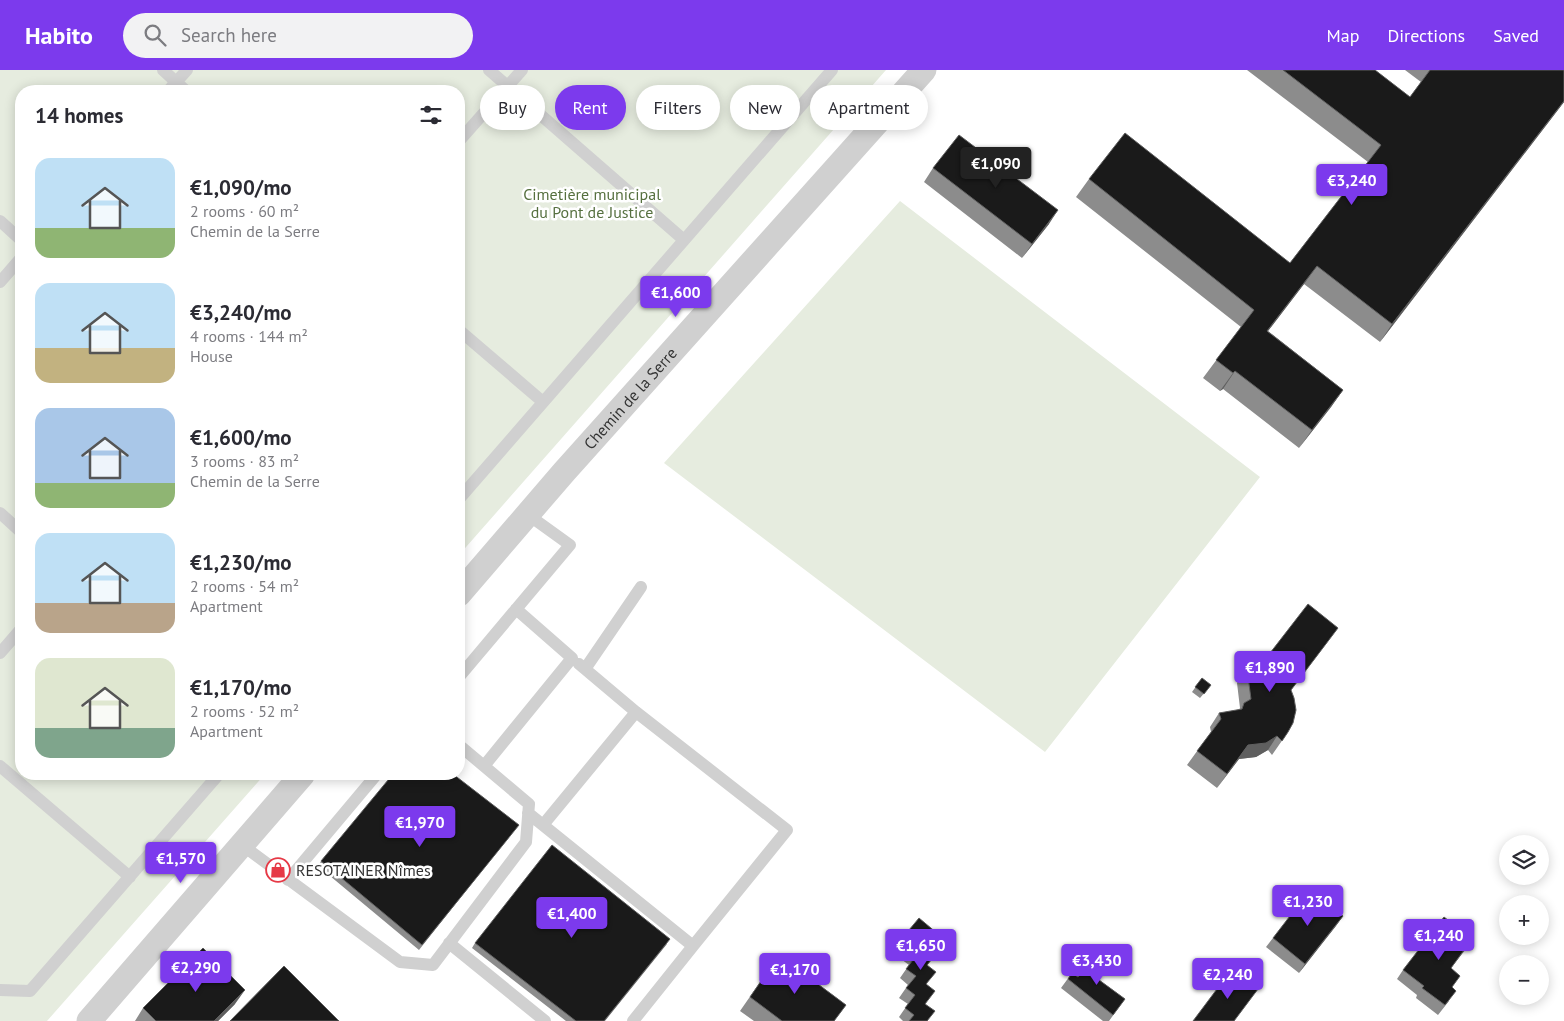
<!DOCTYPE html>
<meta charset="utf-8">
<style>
:root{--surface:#fff;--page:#f2f2f3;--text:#2b2b33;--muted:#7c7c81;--accent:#7c3aed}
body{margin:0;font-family:"PT Sans",sans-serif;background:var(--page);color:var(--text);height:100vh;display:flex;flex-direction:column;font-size:19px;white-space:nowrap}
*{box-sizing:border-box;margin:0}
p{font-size:16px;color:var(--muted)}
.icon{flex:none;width:28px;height:28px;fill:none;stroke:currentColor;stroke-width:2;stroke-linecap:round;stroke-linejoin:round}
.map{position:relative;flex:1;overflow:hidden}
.sheet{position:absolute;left:15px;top:15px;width:450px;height:695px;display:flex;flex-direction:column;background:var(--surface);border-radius:20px;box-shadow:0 2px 12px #0003}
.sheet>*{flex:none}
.top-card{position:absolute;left:480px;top:15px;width:475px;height:45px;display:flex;gap:10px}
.tools{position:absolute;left:1499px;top:765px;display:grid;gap:10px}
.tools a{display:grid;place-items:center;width:50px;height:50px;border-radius:50%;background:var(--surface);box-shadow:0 2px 12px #0003;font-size:25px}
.price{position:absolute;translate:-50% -42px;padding:0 11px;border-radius:5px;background:var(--accent);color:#fff;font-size:16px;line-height:32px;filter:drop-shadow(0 1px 2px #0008)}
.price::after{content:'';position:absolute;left:50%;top:30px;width:15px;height:11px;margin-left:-8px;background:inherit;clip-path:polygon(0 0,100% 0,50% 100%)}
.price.current{background:#222;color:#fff}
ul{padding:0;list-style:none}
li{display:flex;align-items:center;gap:15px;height:125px;padding:0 20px}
li span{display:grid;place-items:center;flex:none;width:140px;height:100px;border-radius:15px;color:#555}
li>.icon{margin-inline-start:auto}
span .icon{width:60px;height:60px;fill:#fffc;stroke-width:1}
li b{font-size:21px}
h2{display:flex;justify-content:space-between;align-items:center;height:60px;padding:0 20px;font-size:21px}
.pill{padding:0 18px;border-radius:22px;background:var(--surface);box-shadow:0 2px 12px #0003;font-size:18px;line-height:45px}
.pill.current{background:var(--accent);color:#fff}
header{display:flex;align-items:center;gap:30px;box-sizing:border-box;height:70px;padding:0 25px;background:var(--accent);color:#fff}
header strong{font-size:24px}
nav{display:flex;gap:28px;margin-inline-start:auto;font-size:18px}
.search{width:350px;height:45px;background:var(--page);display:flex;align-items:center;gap:12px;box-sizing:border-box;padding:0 18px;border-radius:28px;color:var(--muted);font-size:19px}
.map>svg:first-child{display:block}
.green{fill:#e6ecdf}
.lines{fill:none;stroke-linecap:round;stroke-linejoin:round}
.lane{stroke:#d0d0d0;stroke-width:12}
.street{stroke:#d0d0d0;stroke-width:25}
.wall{fill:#8c8c8c}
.shaded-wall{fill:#5f5f5f}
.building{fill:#1a1a1a;stroke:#5f5f5f}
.labels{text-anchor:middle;stroke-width:5;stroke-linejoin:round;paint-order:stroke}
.park-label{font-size:16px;fill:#56703f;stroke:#fff}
.street-label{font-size:16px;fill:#333;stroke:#fff}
.poi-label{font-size:16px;fill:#333;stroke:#fff;text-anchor:start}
</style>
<header>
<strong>Habito</strong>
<div class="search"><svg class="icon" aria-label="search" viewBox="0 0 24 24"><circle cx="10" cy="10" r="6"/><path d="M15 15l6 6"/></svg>Search here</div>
<nav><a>Map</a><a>Directions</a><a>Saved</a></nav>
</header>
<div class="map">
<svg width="1564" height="951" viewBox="0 0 1564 951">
<rect width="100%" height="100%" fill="#fff"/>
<path class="green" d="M0,0H886L459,485V21H21V704H265L47,951H0Z
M900,131L1260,407L1045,682L664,393Z"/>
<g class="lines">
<path class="lane" d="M163,0L186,21
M489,0L684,170
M168,21L187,0
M459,71L522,0
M0,151L21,170
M0,212L21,188
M459,260L543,332
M459,429L832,0
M0,443L21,462
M0,583L21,559
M579,594L585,599L641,517
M585,599L636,642L787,760L693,876
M459,607L570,475L527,444
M0,696L130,807
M484,696L572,588L516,539
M528,743L693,876L633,951
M543,755L636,642
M242,775L400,892L433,895L526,772L529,734L459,675
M288,810L377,704
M449,873L545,951
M0,920L30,921L219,704"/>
<g class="street">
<path id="s1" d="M459,524L564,402L924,0"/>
<path d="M89,951L303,704"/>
</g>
</g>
<path class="wall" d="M1247,0H1375L1410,27L1421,12L1405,0H1564V32L1380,272L1304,214L1268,261L1343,320L1331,337L1299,378L1223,319L1220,321L1203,308L1241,257L1076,127L1089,109L1290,193L1368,92Z
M933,98L1049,154L1022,188L924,112Z
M1328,571L1291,620L1288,662L1272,685L1268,680L1256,687L1239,689L1217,718L1187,695L1211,662L1210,657L1219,643L1239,640L1240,638L1237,613L1247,599L1260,596Z
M1202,608L1211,615L1200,628L1192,622Z
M515,759L419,880L318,796L321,791Z
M1343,846L1299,903L1266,877L1273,868Z
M909,860L929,876L926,934L928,951H903L899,947L908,934L899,928L908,915L900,908L909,895L901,889L910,876L902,870Z
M475,873L667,874L605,951H566L472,878Z
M1466,879L1451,898L1452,918L1449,931L1438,945L1416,928L1417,925L1397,909L1403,900Z
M779,885L846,935L834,951H754L740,941Z
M1072,903L1078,907H1095L1125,929L1109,951H1103L1061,918Z
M235,934L218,951H135L143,938Z"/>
<path class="shaded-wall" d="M1564,31V32L1380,272L1392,254Z
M1058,140L1049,154L1022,188L1032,174Z
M1317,196L1304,214L1255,278L1267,261Z
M1235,301L1223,319L1220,321L1233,303Z
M1343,320L1331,337L1299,378L1312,360Z
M1277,666L1268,680L1256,687L1239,689L1217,718L1248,675Z
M1343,846L1336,856L1299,903L1305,894Z
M245,920L235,934L218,951H214Z"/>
<path class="building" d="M1283,0H1375L1410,27L1430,0H1564V31L1392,254L1317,196L1267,261L1343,320L1312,360L1235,301L1233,303L1216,290L1254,240L1089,109L1125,63L1290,193L1381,75Z
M959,65L1058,140L1032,174L933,98Z
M1308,534L1338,558L1291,620L1294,628L1296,640L1293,653L1288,662L1282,671L1277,666L1266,673L1248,675L1227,704L1197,681L1221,649L1219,643L1242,639L1244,633L1251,629L1247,599L1260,596Z
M1202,608L1211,615L1204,624L1195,617Z
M393,704H453L519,755L422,875L321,791Z
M552,775L670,869L604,951H576L475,873Z
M1310,820L1343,846L1305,894L1273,868Z
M1444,847L1472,869L1451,898L1460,906L1452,917L1456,921L1445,935L1422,918L1424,916L1403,900Z
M919,848L938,864L929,876L937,883L927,895L936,902L926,914L935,921L925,934L935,941L927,951H909L914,945L905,938L915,925L906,918L916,906L906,899L916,886L908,879L917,867L909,860Z
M203,878L245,920L214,951H156L143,938Z
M779,885L846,935L834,951H782L750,927Z
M1094,885L1105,893L1095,907L1125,929L1113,945L1068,909L1072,903L1078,907Z
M284,896L339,951H230Z
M1232,899L1258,919L1234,951H1193Z"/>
<defs>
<g id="shop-ring" transform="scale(1.25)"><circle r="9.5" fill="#fff" stroke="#e63946" stroke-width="1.5"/><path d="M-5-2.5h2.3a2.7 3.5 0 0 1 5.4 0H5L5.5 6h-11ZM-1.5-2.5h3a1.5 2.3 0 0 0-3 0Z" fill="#e63946"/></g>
</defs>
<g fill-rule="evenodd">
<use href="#shop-ring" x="278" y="800"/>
</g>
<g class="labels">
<g class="park-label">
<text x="592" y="130">Cimetière municipal<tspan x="592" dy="18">du Pont de Justice</tspan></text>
</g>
<g class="street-label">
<text dy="6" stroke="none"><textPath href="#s1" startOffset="260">Chemin de la Serre</textPath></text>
</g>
<g class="poi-label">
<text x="296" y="806">RESOTAINER Nîmes</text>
</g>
</g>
</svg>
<div class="tools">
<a><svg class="icon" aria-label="layers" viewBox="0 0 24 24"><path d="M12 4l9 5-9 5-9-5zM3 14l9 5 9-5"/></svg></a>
<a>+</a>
<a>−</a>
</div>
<b class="price current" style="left:996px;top:119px">€1,090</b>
<b class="price" style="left:1352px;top:136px">€3,240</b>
<b class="price" style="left:676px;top:248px">€1,600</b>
<b class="price" style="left:1270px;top:623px">€1,890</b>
<b class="price" style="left:420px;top:778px">€1,970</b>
<b class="price" style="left:181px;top:814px">€1,570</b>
<b class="price" style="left:1308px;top:857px">€1,230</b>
<b class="price" style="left:572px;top:869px">€1,400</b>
<b class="price" style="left:1439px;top:891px">€1,240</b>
<b class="price" style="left:921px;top:901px">€1,650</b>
<b class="price" style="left:1097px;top:916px">€3,430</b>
<b class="price" style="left:196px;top:923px">€2,290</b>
<b class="price" style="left:795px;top:925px">€1,170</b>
<b class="price" style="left:1228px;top:930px">€2,240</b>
<div class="top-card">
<a class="pill">Buy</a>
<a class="pill current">Rent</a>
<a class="pill">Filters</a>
<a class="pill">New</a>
<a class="pill">Apartment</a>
</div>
<section class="sheet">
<h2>14 homes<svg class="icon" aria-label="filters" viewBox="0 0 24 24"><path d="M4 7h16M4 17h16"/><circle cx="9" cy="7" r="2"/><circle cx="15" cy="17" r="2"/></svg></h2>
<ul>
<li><span style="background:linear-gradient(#bfe0f5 70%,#8fb573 0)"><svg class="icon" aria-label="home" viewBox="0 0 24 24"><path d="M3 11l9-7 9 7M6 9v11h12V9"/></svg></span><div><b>€1,090/mo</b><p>2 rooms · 60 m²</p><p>Chemin de la Serre</p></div></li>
<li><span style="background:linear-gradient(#bfe0f5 65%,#c2b280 0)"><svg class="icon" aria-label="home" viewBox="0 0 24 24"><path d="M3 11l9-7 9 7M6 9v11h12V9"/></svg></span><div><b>€3,240/mo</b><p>4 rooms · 144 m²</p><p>House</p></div></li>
<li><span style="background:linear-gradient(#a9c7e8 75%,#8fb573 0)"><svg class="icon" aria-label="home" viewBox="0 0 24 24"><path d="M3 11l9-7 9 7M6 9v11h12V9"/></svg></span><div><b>€1,600/mo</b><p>3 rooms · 83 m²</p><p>Chemin de la Serre</p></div></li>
<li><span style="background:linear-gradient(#bfe0f5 70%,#b9a48a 0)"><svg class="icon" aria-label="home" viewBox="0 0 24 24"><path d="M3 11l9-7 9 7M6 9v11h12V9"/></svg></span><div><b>€1,230/mo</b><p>2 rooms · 54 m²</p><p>Apartment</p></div></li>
<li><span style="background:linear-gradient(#dfe7d0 70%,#7fa58c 0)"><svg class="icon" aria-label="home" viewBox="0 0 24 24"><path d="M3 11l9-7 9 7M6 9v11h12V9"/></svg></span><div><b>€1,170/mo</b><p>2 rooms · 52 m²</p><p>Apartment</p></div></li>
</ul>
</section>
</div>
